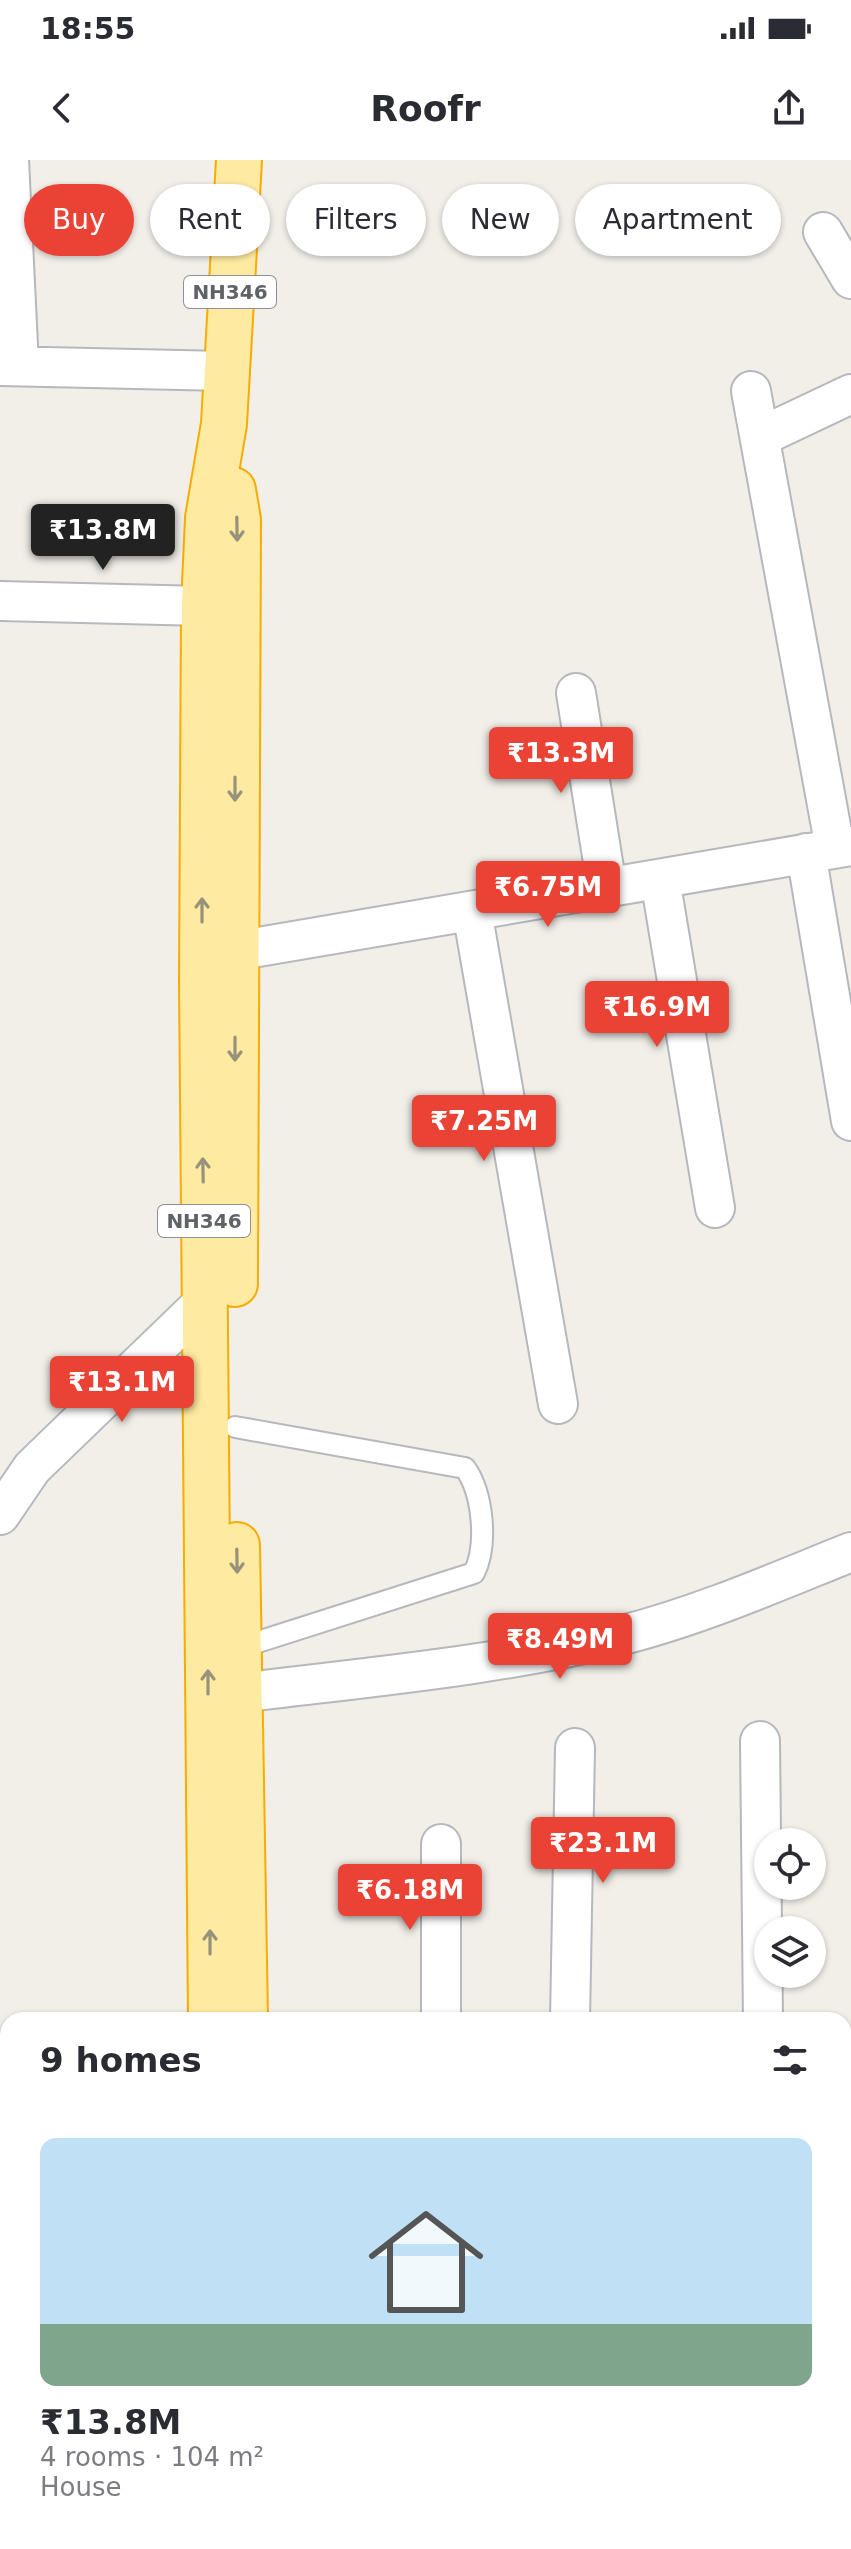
<!DOCTYPE html>
<meta charset="utf-8">
<style>
:root{--surface:#fff;--page:#f7f7f7;--text:#2b2b33;--muted:#7c7c81;--line:#e1e1e2;--accent:#ea4335}
body{margin:0;font-family:"DejaVu Sans",sans-serif;background:var(--page);color:var(--text);height:100vh;display:flex;flex-direction:column;font-size:30px;white-space:nowrap}
*{box-sizing:border-box;margin:0}
p{font-size:26px;color:var(--muted)}
.icon{flex:none;width:44px;height:44px;fill:none;stroke:currentColor;stroke-width:2;stroke-linecap:round;stroke-linejoin:round}
.map{position:relative;flex:1;overflow:hidden}
.sheet{position:absolute;left:0px;top:1852px;width:852px;height:538px;display:flex;flex-direction:column;background:var(--surface);border-radius:24px 24px 0 0;box-shadow:0 2px 6px #0004}
.sheet>*{flex:none}
.banner{position:absolute;left:24px;top:24px;width:804px;height:72px;display:flex;gap:16px}
.tools{position:absolute;left:754px;top:1668px;display:grid;gap:16px}
.tools a{display:grid;place-items:center;width:72px;height:72px;border-radius:50%;background:var(--surface);box-shadow:0 2px 6px #0004;font-size:40px}
.price{position:absolute;translate:-50% -68px;padding:0 18px;border-radius:8px;background:var(--accent);color:#fff;font-size:26px;line-height:52px;filter:drop-shadow(0 2px 4px #0008)}
.price::after{content:'';position:absolute;left:50%;top:48px;width:24px;height:18px;margin-left:-12px;background:inherit;clip-path:polygon(0 0,100% 0,50% 100%)}
.price.active{background:#222;color:#fff}
ul{padding:0;list-style:none}
li{display:grid;align-content:center;gap:16px;height:424px;padding:0 40px}
li+li{border-top:2px solid var(--line)}
li span{display:grid;place-items:center;height:248px;border-radius:16px;color:#555}
li>.icon{margin-inline-start:auto}
span .icon{width:144px;height:144px;fill:#fffc;stroke-width:1}
li b{font-size:34px}
h2{display:flex;justify-content:space-between;align-items:center;height:96px;padding:0 40px;font-size:34px}
.chip{padding:0 28px;border-radius:36px;background:var(--surface);box-shadow:0 2px 6px #0004;font-size:28px;line-height:72px}
.chip.active{background:var(--accent);color:#fff}
.status{display:flex;justify-content:space-between;align-items:center;height:56px;padding:0 40px;background:var(--surface);direction:ltr}
.status svg{height:22px;fill:currentColor}
header{display:flex;justify-content:space-between;align-items:center;height:104px;padding:0 40px;background:var(--surface);font-size:36px;font-weight:600}
.map>svg:first-child{display:block}
.lines{fill:none;stroke-linecap:round;stroke-linejoin:round}
.service-casing{stroke:#b5b8bc;stroke-width:24}
.minor-casing{stroke:#b5b8bc;stroke-width:42}
.trunk-casing{stroke:#f9ab00;stroke-width:48}
.service{stroke:#fff;stroke-width:20}
.minor{stroke:#fff;stroke-width:38}
.trunk{stroke:#feeaa1;stroke-width:44}
.oneway{stroke:#97927c}
.labels{text-anchor:middle;stroke-width:8;stroke-linejoin:round;paint-order:stroke}
.shield{fill:#fff;stroke:#8f9295;stroke-width:2}
.shield-label{font-size:20px;font-weight:bold;fill:#5f6368}
</style>
<div class="status"><b>18:55</b><svg viewBox="0 0 49 12"><path d="M0 12V9h3v3zM5 12V6h3v6zM10 12V3h3v9zM15 12V0h3v12zM26 1h20v11H26zM47 4h2v5h-2z"/></svg></div>
<header><svg class="icon" aria-label="back" viewBox="0 0 24 24"><path d="M15 5l-7 7 7 7"/></svg>Roofr<svg class="icon" aria-label="share" viewBox="0 0 24 24"><path d="M12 15V3M7 8l5-5 5 5M5 13v7h14v-7"/></svg></header>
<div class="map">
<svg width="851" height="2389" viewBox="0 0 851 2389">
<rect width="100%" height="100%" fill="#f1efe8"/>
<g class="lines">
<g class="service-casing">
<path id="service" d="M235,1267L465,1308C483,1333 488,1385 474,1413L239,1488"/>
</g>
<g class="minor-casing">
<path id="minor" d="M9,0L19,206
M823,72L851,119
M0,206L225,211
M751,231L835,688
M760,277L851,234
M0,441L204,446
M576,533L607,727
M806,693L851,961
M660,719L715,1048
M472,751L558,1244
M235,791L851,686
M0,1355L32,1308L205,1141
M240,1533C368,1517 498,1506 623,1475C701,1455 776,1422 851,1392
M760,1581L763,1860
M441,1684V1860
M570,1860L575,1588
M844,2078H851
M0,2283L8,2285
M443,2382V2389
M568,2382V2389
M766,2382V2389"/>
</g>
<g class="trunk-casing">
<path id="trunk" d="M233,330L238,360L235,1124
M237,1385L245,1860
M211,1860L202,822L204,446L208,358L224,264L239,0
M222,2382V2389"/>
</g>
<use href="#service" class="service"/>
<use href="#minor" class="minor"/>
<use href="#trunk" class="trunk"/>
</g>
<defs><path id="oneway-shaft" d="M-6 0H5M1.5-3L5.5 0L1.5 3" fill="none" stroke-width="1.6" stroke-linecap="round" stroke-linejoin="round" transform="scale(2)"/></defs>
<g class="oneway">
<use href="#oneway-shaft" transform="translate(237 369) rotate(89)"/>
<use href="#oneway-shaft" transform="translate(235 629) rotate(90)"/>
<use href="#oneway-shaft" transform="translate(202 750) rotate(-90)"/>
<use href="#oneway-shaft" transform="translate(235 889) rotate(90)"/>
<use href="#oneway-shaft" transform="translate(203 1010) rotate(-91)"/>
<use href="#oneway-shaft" transform="translate(237 1401) rotate(89)"/>
<use href="#oneway-shaft" transform="translate(208 1522) rotate(-90)"/>
<use href="#oneway-shaft" transform="translate(210 1782) rotate(-90)"/>
</g>
<g class="labels">
<g class="shield">
<rect x="184" y="116" width="92" height="32" rx="6"/>
<rect x="158" y="1045" width="92" height="32" rx="6"/>
</g>
<g class="shield-label">
<text x="230" y="139">NH346</text>
<text x="204" y="1068">NH346</text>
</g>
</g>
</svg>
<div class="tools">
<a><svg class="icon" aria-label="locate" viewBox="0 0 24 24"><circle cx="12" cy="12" r="6"/><path d="M12 2v4M12 18v4M2 12h4M18 12h4"/></svg></a>
<a><svg class="icon" aria-label="layers" viewBox="0 0 24 24"><path d="M12 4l9 5-9 5-9-5zM3 14l9 5 9-5"/></svg></a>
</div>
<b class="price active" style="left:103px;top:412px">₹13.8M</b>
<b class="price" style="left:561px;top:635px">₹13.3M</b>
<b class="price" style="left:548px;top:769px">₹6.75M</b>
<b class="price" style="left:657px;top:889px">₹16.9M</b>
<b class="price" style="left:484px;top:1003px">₹7.25M</b>
<b class="price" style="left:122px;top:1264px">₹13.1M</b>
<b class="price" style="left:560px;top:1521px">₹8.49M</b>
<b class="price" style="left:603px;top:1725px">₹23.1M</b>
<b class="price" style="left:410px;top:1772px">₹6.18M</b>
<div class="banner">
<a class="chip active">Buy</a>
<a class="chip">Rent</a>
<a class="chip">Filters</a>
<a class="chip">New</a>
<a class="chip">Apartment</a>
</div>
<section class="sheet">
<h2>9 homes<svg class="icon" aria-label="filters" viewBox="0 0 24 24"><path d="M4 7h16M4 17h16"/><circle cx="9" cy="7" r="2"/><circle cx="15" cy="17" r="2"/></svg></h2>
<ul>
<li><span style="background:linear-gradient(#bfe0f5 75%,#7fa58c 0)"><svg class="icon" aria-label="home" viewBox="0 0 24 24"><path d="M3 11l9-7 9 7M6 9v11h12V9"/></svg></span><div><b>₹13.8M</b><p>4 rooms · 104 m²</p><p>House</p></div></li>
</ul>
</section>
</div>
